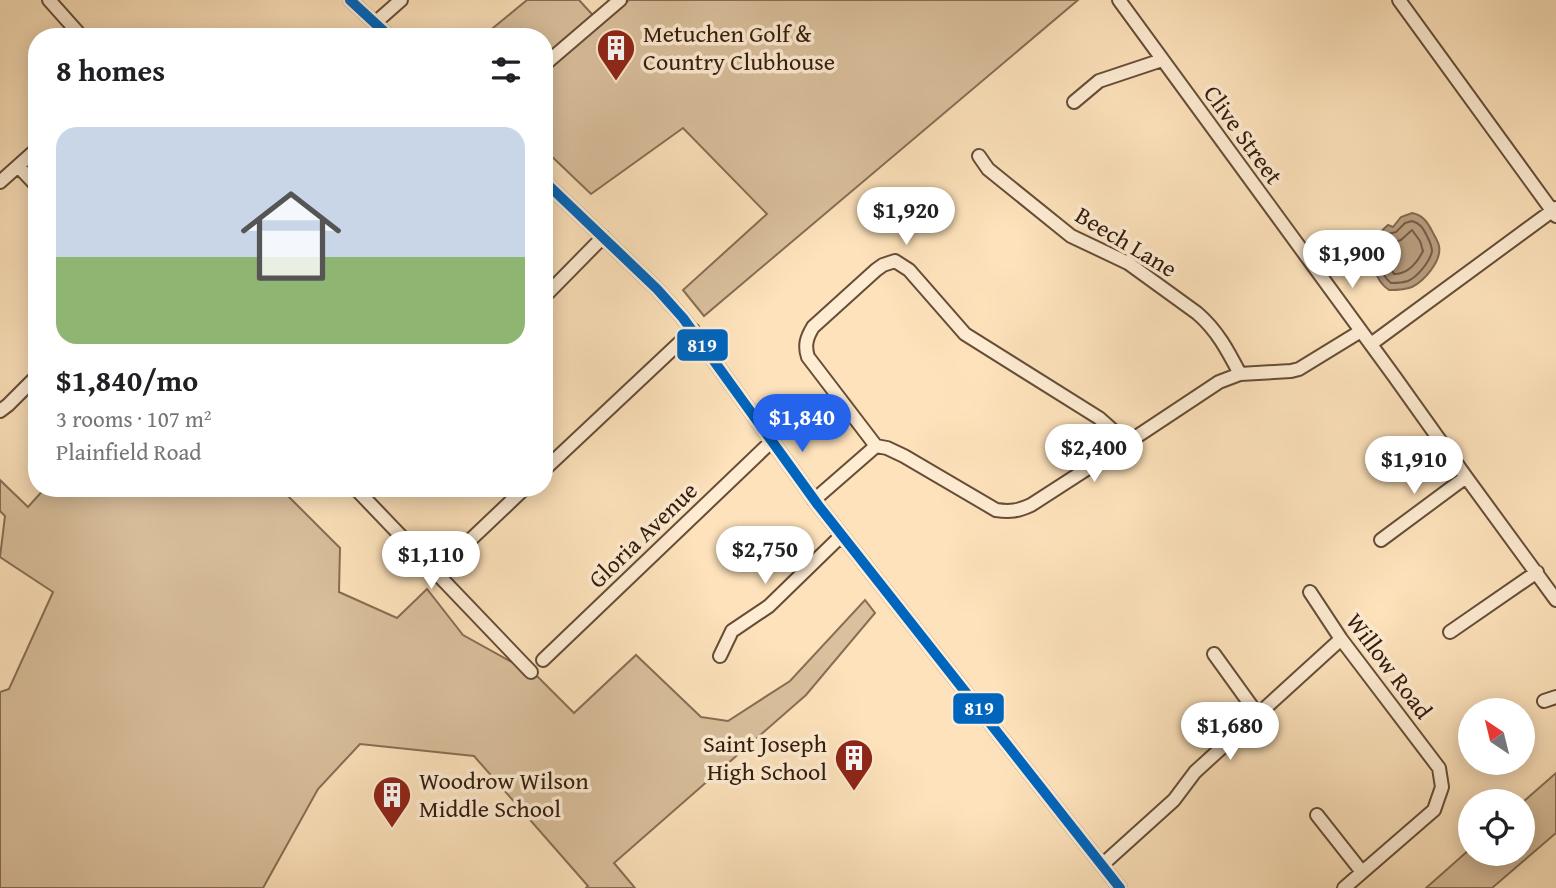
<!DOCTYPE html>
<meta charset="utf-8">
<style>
:root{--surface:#fff;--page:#f2f2f2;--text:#202124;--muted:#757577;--accent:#2563eb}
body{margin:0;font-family:"Gentium Book Plus",serif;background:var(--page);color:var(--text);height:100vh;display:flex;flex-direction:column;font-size:26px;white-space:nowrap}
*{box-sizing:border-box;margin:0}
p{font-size:23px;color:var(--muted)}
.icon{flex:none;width:38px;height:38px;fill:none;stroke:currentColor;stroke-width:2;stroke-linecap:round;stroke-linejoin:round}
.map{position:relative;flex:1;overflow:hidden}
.drawer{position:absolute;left:28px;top:28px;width:525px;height:469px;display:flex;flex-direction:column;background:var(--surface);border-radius:28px;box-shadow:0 4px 18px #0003}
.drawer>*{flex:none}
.needle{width:46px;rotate:325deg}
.controls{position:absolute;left:1458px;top:698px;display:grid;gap:14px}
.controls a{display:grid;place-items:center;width:77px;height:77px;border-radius:50%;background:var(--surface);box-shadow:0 4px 18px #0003;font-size:35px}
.price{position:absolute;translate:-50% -60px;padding:0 16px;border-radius:24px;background:#fff;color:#222;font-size:23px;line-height:46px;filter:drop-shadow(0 2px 4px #0008)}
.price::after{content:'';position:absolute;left:50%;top:42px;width:21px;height:16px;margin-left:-10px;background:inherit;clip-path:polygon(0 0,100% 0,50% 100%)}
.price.active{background:var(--accent);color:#fff}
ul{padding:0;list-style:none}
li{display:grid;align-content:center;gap:14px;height:371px;padding:0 28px}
li span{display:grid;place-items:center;height:217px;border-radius:21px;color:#555}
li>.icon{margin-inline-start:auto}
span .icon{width:126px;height:126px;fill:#fffc;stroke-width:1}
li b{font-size:30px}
h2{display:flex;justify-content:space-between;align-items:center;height:84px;padding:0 28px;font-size:30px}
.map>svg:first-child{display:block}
.green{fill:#dac09d;stroke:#866e54;stroke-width:2}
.water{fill:#b89e7f;stroke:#826a51;stroke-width:2}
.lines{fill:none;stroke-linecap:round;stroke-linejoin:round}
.shore{stroke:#755c45;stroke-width:2}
.minor-casing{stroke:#654d37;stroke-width:16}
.minor{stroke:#feecd3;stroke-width:12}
.bus-1-casing{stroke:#feecd3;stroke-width:16}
.bus-1{stroke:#0065bd;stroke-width:10}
.labels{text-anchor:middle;stroke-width:7;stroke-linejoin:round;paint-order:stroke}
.poi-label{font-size:24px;fill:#321b0b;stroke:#feecd3;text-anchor:start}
.street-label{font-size:24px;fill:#321b0b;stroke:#feecd3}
.line-badge{stroke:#feecd3;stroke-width:2.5}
.badge-label{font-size:19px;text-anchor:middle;font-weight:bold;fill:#fff}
</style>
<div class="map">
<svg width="1556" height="888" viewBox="0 0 1556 888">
<rect width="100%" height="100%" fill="#fde2bb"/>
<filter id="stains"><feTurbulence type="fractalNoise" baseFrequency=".00286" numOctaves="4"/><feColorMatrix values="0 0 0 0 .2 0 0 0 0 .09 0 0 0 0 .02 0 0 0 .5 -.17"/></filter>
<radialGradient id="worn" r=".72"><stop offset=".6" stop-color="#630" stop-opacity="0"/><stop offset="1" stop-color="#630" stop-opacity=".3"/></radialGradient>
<path class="green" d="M527,0H579L601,24L629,0H1078L704,316L683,290L767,214L683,128L591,194L544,149V37H482Z
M0,480L28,507L45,488H280L340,548L339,592L397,618L427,589L463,635L537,676L574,713L636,655L701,717L728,721L790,681L865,600L875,613L806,695L614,863L635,888H586L588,886L474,756L360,744L318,789L263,888H0V692L9,689L53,592L0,557L5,516L0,511Z
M1556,773V833L1492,888H1426L1470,849V854H1522L1523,802Z"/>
<path class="water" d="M1412,213C1422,215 1427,221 1432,231C1434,235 1438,241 1439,246C1442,261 1424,281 1412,287C1405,290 1397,290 1389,290C1371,278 1374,259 1373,239L1388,225L1393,227L1401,217Z"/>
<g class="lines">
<path class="shore" d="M1412,221C1420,223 1423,228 1427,236C1429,240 1432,246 1432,251C1430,262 1417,277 1408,281C1402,283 1396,283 1391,283C1378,273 1380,257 1380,242L1388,234L1396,232L1405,223Z
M1412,230L1420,241L1423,251C1417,263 1408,274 1394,274L1390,268L1389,245L1392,243L1401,240Z"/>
<g class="minor-casing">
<path id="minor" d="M49,0L82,37
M350,0L390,37
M1119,0L1394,376L1466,477L1556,600
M1399,0L1556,216
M375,23L401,0
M544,65L620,0
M1074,102L1099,81L1162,60
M979,156L988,169L1071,236L1128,263L1197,313C1217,330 1228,351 1240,374
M18,166L37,186
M544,181L657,289L683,318L818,505L1120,888
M0,182L37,149
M544,297L603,237
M1371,344L1556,208
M0,411L8,405L37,376
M876,446L808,357C804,345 807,337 813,327L876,270L883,265L895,261L909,270L965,334L1099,418L1127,443
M544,470L693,330
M355,488L531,672
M814,500L876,446L887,448L904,456L996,510C1010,512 1018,511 1031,505L1127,443L1219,382L1240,374L1291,371L1299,369L1361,331
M1381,540L1466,477
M446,563L525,488
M1310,592L1341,639L1439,768L1442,787L1434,810L1344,888
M1450,632L1537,572
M1214,654L1258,715
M720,656L732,631L769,606L842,535
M543,660L772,441
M1544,701L1556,697
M1317,815L1362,872
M1102,865L1174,800L1195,772L1341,639"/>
</g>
<use href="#minor" class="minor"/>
<g class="bus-1-casing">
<path id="bus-1" d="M350,0L390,37
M544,181L657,289L683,318L818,505L1120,888"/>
</g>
<use href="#bus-1" class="bus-1"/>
</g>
<defs>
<g id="building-pin" transform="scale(2.0125)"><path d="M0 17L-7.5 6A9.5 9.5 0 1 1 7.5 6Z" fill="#8f2418" stroke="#feecd3"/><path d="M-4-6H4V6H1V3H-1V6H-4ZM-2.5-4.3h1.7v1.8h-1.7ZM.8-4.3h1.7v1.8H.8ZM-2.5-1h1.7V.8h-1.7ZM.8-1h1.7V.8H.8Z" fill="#fff"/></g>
</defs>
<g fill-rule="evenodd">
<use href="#building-pin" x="616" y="48"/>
<use href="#building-pin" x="854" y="758"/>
<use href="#building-pin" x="392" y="795"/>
</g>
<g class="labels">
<g class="poi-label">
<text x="643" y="42">Metuchen Golf &amp;<tspan x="643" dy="28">Country Clubhouse</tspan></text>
<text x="827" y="752" text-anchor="end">Saint Joseph<tspan x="827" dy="28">High School</tspan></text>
<text x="419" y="789">Woodrow Wilson<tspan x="419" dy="28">Middle School</tspan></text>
</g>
<g class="street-label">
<text transform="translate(1243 135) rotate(54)" y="8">Clive Street</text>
<text transform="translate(1126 242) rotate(31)" y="8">Beech Lane</text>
<text transform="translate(643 535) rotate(-44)" y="8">Gloria Avenue</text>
<text transform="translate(1389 666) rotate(53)" y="8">Willow Road</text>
</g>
</g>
<g class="line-badge">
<rect x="676" y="328" width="53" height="34" rx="7" fill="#0065bd"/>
<rect x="952" y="692" width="53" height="33" rx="7" fill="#0065bd"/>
</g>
<g class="badge-label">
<text x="702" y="352">819</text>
<text x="979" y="715">819</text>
</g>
<rect width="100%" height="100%" filter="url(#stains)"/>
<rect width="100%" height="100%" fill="url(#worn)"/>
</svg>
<div class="controls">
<a><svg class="needle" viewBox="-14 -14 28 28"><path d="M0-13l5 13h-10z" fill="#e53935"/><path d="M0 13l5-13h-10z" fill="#757577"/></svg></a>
<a><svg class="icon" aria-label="locate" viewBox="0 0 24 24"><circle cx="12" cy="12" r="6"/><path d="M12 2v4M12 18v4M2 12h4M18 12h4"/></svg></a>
</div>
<b class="price" style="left:906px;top:247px">$1,920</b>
<b class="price" style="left:1352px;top:290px">$1,900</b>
<b class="price active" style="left:802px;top:454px">$1,840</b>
<b class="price" style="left:1094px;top:484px">$2,400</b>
<b class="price" style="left:1414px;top:496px">$1,910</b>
<b class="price" style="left:765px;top:586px">$2,750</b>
<b class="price" style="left:431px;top:591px">$1,110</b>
<b class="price" style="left:1230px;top:762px">$1,680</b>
<section class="drawer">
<h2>8 homes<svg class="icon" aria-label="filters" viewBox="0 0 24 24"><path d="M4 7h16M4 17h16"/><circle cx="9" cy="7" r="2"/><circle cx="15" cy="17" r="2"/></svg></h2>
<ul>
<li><span style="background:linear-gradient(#c9d6e8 60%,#8fb573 0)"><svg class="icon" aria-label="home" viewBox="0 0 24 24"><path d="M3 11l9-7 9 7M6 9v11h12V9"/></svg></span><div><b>$1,840/mo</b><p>3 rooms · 107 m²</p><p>Plainfield Road</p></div></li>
</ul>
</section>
</div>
